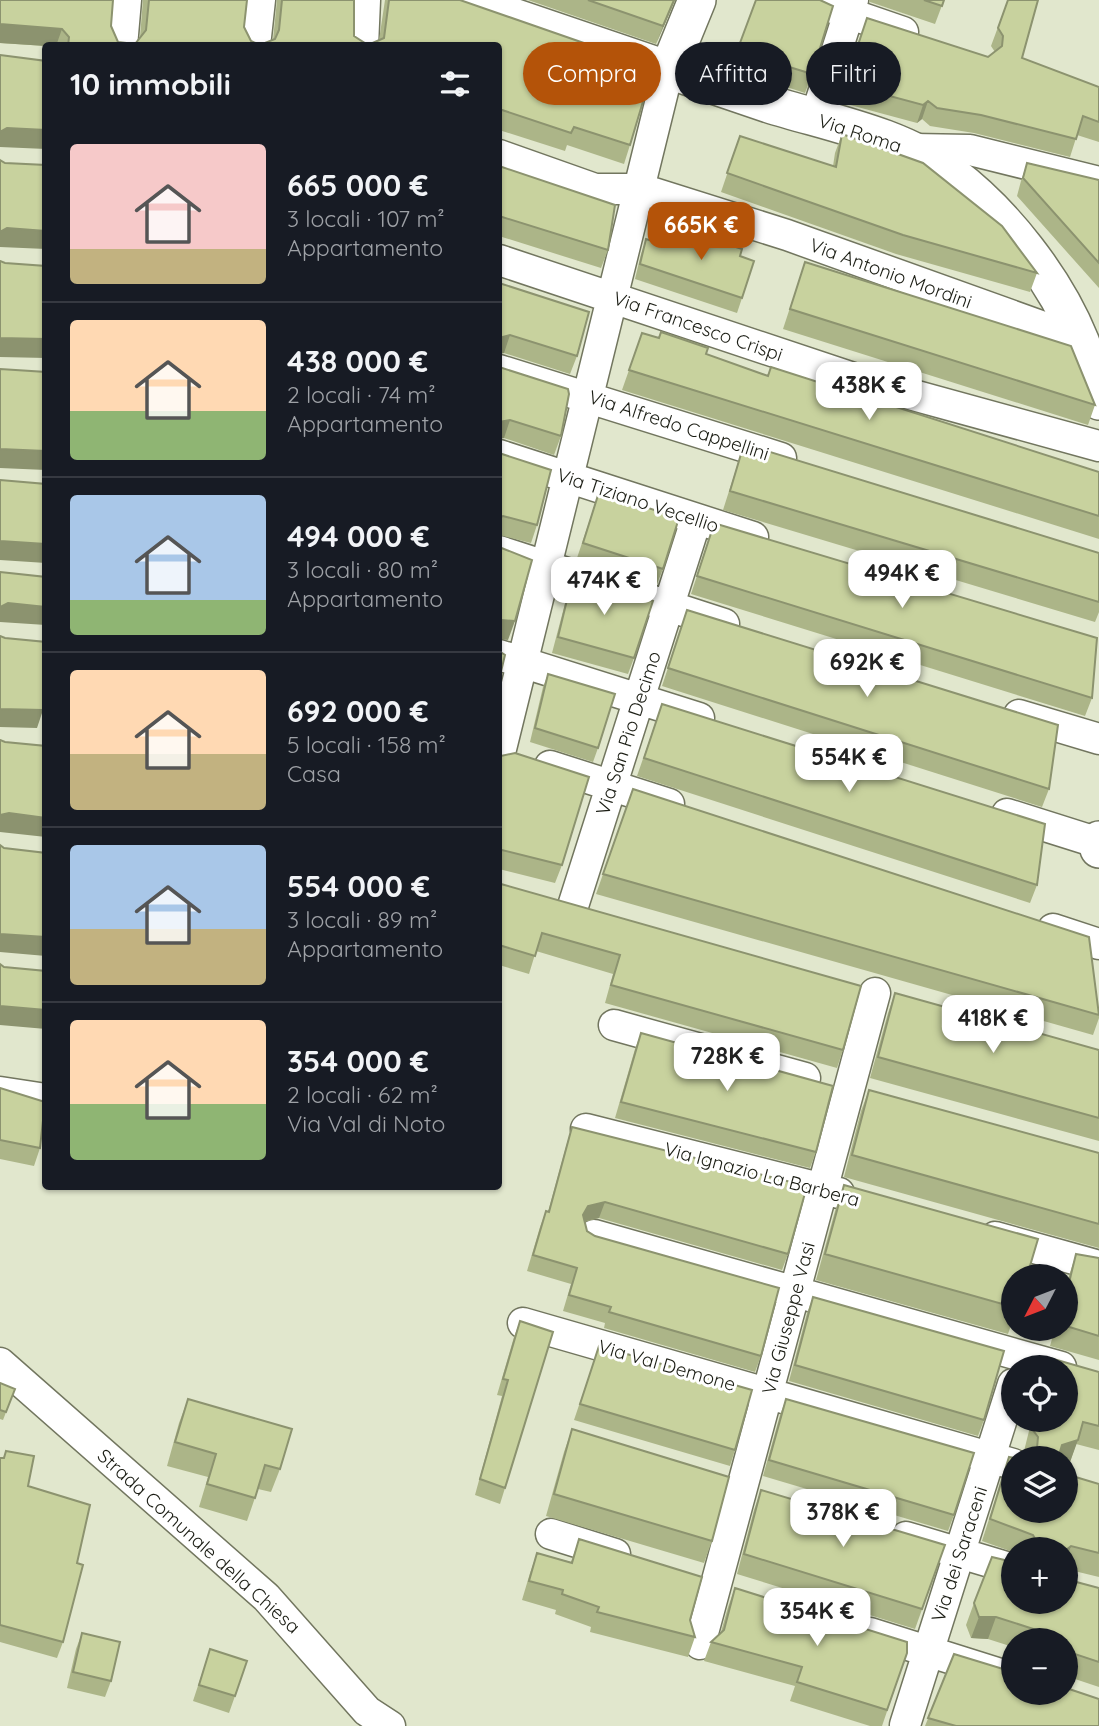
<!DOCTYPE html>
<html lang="it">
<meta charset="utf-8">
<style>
:root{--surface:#171b24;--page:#20242c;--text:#f1f3f6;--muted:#9ea1a6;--line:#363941;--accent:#b45309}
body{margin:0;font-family:Quicksand,sans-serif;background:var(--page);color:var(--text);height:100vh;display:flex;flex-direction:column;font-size:26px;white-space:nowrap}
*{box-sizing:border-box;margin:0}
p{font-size:23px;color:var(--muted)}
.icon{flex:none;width:38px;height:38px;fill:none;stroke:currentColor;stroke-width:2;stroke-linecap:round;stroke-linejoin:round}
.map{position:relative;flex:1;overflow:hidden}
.side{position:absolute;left:42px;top:42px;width:460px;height:1148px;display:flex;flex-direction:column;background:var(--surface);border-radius:7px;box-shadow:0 2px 5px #0004}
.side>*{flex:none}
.top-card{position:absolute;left:523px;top:42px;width:471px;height:63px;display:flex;gap:14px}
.needle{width:46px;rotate:228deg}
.fabs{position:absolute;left:1001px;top:1264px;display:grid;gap:14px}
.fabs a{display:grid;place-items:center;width:77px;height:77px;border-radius:50%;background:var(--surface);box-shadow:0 2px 5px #0004;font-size:35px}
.price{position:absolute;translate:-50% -60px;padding:0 16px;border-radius:14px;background:#fff;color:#222;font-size:23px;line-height:46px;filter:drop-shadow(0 2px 4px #0008)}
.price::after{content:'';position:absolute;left:50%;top:42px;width:21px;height:16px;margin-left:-10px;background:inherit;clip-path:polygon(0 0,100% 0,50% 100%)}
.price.selected{background:var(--accent);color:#fff}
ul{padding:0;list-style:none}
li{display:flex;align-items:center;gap:21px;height:175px;padding:0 28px}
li+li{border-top:2px solid var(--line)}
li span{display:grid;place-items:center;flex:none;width:196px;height:140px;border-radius:7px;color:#555}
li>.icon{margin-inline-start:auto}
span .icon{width:84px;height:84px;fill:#fffc;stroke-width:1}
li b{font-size:30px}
h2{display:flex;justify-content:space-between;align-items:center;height:84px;padding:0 28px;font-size:30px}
.tag{padding:0 24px;border-radius:32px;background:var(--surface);box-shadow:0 2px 5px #0004;font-size:24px;line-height:63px}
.tag.selected{background:var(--accent);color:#fff}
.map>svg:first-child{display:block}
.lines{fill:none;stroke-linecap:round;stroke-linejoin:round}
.minor-casing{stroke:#72765f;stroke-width:33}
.tertiary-casing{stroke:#72765f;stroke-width:40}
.minor{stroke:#fff;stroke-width:30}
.tertiary{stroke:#fff;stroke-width:37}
.wall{fill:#acb588}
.shaded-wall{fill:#8c936f}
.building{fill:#c8d29e;stroke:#8c936f;stroke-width:2}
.labels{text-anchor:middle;stroke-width:6;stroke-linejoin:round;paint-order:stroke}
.street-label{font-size:19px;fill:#1b1d14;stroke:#fff}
</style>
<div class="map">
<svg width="1099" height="1726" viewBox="0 0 1099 1726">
<rect width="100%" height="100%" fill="#e1e7cd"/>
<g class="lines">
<g class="minor-casing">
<path id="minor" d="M810,0L903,32
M122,46L126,0
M255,46L260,0
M363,46L365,0
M822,121L821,100L853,0
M913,149L970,150L1099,182
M499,155L595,189H641L787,235L1080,340
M499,260L862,381L1099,446
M499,370L781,458
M499,455L753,537
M499,551L724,624
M499,655L699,718
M1019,715L1099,739
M499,757L668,71
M550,766L669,804
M1007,814L1099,843
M573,906L696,520
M1053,929L1099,944
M614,1025L805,1078
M0,1092L46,1099
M586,1129L839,1193
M594,1235L1061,1367
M995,1237L1099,1266
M523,1323L1013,1464
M0,1363L266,1597L367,1711L390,1726
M551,1534L615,1554
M906,1537L1013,1569
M870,1633L1013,1678
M700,1644L875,993
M905,1725L1013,1384"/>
</g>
<g class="tertiary-casing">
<path id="tertiary" d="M463,0C565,35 667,70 769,104C830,123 900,135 951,174C1004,214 1055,279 1080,341C1088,360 1093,381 1099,401
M668,71L697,0
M1099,840V849"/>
</g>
<use href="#minor" class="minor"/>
<use href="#tertiary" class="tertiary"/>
</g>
<path class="wall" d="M0,0L111,26L118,42L135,44L140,37L143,0H247L244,27L251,41L260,45L273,40L277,0H354V36L368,45L379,40L385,0H460L630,145L624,164L567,145L565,151L499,130V46H46L0,43Z
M528,0H675L656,44Z
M756,0L812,74L805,93L731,69Z
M869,0H944L935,24L870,2Z
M1008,0L1022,58L1099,87V142L1077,135L1070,157L974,133L930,126L922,119L917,123L839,102L867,18L988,57L995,52L991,46Z
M842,134L1037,273L1030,292L896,254L721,192L740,136L833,166L835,153Z
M1027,163L1099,180V288L1017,196L1021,181Z
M499,166L608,250L601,268L499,236Z
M646,239L668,246L740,256L742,298L737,313L635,279L641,254Z
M805,262L1095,405L1088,425L783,329Z
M499,283L577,356L570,374L504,353L499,354Z
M642,333L768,376L1099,472V539L622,390Z
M499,367L561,436L554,455L504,438Z
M744,444L1099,553V612L1095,622L723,510Z
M499,453L537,525L531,543L499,535Z
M599,492L663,569L657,584L577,558Z
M714,524L1092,698L1085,716L691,594Z
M573,575L634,658L628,674L552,653L568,592Z
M687,610L1049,789L1042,807L662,686Z
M548,674L598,748L593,762L530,742L543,687Z
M662,704L1037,885L1030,903L637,776Z
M499,754L562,865L555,883L499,869Z
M633,789L1099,1008V1018L1093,1035L596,894Z
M499,882L501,884L843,1050L837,1068L605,1003L613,974L536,951L529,974L499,965Z
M895,993L1099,1050V1141L870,1078L888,1013Z
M641,1033L816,1152L810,1168L615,1118L635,1049Z
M0,1088L40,1148L34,1166L0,1159Z
M869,1090L1099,1153V1248L844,1177L861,1111Z
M572,1127L788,1254L782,1270L599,1218L584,1222L587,1231L761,1356L755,1372L604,1328L605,1323L563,1311L571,1284L527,1271L540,1227L546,1211L548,1212L567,1143Z
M844,1185L1013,1276V1319L1008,1334L816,1280L835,1211Z
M1076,1254L1099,1258V1360L1050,1346L1055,1328H1066V1285Z
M813,1297L984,1420L978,1436L789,1381L807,1313Z
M520,1321L505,1488L500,1504L475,1495L502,1396L497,1395L514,1337Z
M599,1346L735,1450L730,1466L574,1420Z
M1050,1358L1099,1372V1450L1076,1444L1070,1462L1028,1457L1024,1451L1032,1419H1066V1367H1047Z
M0,1383L15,1389L3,1420L0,1419Z
M188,1399L280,1469L271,1492L258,1489L247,1521L199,1507L208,1477L167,1466L179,1423Z
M786,1399L954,1515L948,1531L763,1476L780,1415Z
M572,1429L712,1541L704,1563L546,1516L564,1452Z
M6,1451L77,1563L63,1642L57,1658L0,1642V1458H3Z
M1009,1457L1099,1484V1577L1066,1569V1549H1013V1552L982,1541Z
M761,1490L945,1545L915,1629L737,1574L754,1510Z
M579,1539L690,1620L695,1637L688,1657L590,1632L591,1627L555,1614L556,1610L522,1600L530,1573L537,1553L571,1562Z
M1069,1580L1099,1588V1687L1066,1676V1640H1013V1647L988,1639L971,1638L966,1625L974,1603Z
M735,1588L907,1653L882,1726H870L790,1701L795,1686L704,1661L711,1642L721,1632L728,1607Z
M82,1633L111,1681L105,1697L67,1688L76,1649Z
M210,1649L235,1696L229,1713L193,1701Z
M954,1654L1099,1726H925Z"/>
<path class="shaded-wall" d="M674,0H675L656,44L663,26Z
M0,24L62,29L56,46H46L0,43Z
M928,101L922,119L917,123L923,105Z
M7,128L46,130V149L0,147V132Z
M7,228L46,231V249L0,247V232Z
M510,335L504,353L499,354V338Z
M0,338L46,339V358L0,357Z
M510,420L504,438L499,439V422Z
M0,449L46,451V470L0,468Z
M0,541L46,544V563L0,560Z
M8,603L46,607V625L0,622V607Z
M501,620L515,621L508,640L499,639V622Z
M0,709L43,710L37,728L0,727Z
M9,813L46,818V837L0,832V815Z
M0,934L46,937V956L0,952Z
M0,1006L46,1010V1029L0,1025Z
M605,1202L599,1218L582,1222L583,1215L588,1206Z
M1078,1440L1070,1462L1066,1463V1458H1057L1062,1445Z
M1071,1546L1066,1560V1550Z
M979,1617H996L988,1639L971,1638Z
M1072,1653L1066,1670V1655Z"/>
<path class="building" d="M0,0H113L111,26L118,42L135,44L146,30L149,0H247L244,27L251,41L260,45L275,39L279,30L282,0H354V36L368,45L384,38L389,0H460L650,66V78L630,145L574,127L571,133L499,109V46H68L69,37L62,29L0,24Z
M588,0H674L663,26Z
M756,0H820L833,6L812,74L737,51Z
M924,0H944L942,6Z
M1008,0H1038L1022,58L1099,87V122L1083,116L1076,139L981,115L937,108L928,101L923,105L845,84L867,18L988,57L1002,46L1003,36L998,28Z
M0,55L46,61V130L7,128L0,132Z
M842,134L923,163L1002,226L1037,273L903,235L727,173L740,136L836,167Z
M0,160L5,163L46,165V231L7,228L0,232Z
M1027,163L1099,180V263L1023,178Z
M499,166L615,205L608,250L499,216Z
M672,233L692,240L694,233L742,249L740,256L754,261L742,298L640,264L646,239L668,246Z
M0,261L5,263L46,266V339L0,338Z
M805,262L1071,346L1095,405L790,309Z
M499,283L589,312L577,356L510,335L499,338Z
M661,332L708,348L706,354L768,376L771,367L1099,472V516L629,370L642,333L659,338Z
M499,367L568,389L569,394L561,436L510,420L499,422Z
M0,369L46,372V451L0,449Z
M744,444L1099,553V602L730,491Z
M499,453L551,470L537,525L503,516L499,518Z
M0,480L46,484V544L0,541Z
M599,492L679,518L663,569L583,543Z
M714,524H717L1097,638L1092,698L697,576Z
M499,547L532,560L515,621L501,620L499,622Z
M0,572L46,577V607L8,603L0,607Z
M573,575L653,601L634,658L558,637Z
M687,610L1058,725L1049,789L668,668Z
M0,636L5,638L46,642V693L43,710L0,709Z
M499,651L505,655L499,680Z
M548,674L615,694L598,748L535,728Z
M662,704L1045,824L1037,885L644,758Z
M0,740L5,742L46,746V818L9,813L0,815Z
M515,753L589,777L562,865L502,850L499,852V754L501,756Z
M633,789L1089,937L1099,1015L603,874Z
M0,845L4,848L46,853V937L0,934Z
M499,882L501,884L861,986L843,1050L611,985L620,955L542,933L535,956L499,945Z
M0,964L4,967L46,971V1010L0,1006Z
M895,993L1099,1050V1118L878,1057Z
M641,1033L833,1086L816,1152L621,1102Z
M0,1088L45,1102L40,1148L0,1140Z
M869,1090L1099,1153V1224L852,1155Z
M572,1127L807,1186L788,1254L605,1202L588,1206L583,1215L587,1231L595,1236L779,1288L761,1356L609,1312L611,1307L569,1295L577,1268L533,1255L546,1211L549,1212Z
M844,1185L1038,1239L1027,1276H1013V1307L825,1254Z
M1076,1254L1099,1258V1336L1066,1326V1295Z
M813,1297L1004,1351L984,1420L795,1365Z
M520,1321L553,1332L505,1488L480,1479L508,1380L503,1379Z
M599,1346L752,1390L735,1450L580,1404Z
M1050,1358L1099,1372V1426L1083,1422L1078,1440L1062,1445L1058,1458H1027L1037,1448L1038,1437L1032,1429L1034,1419H1066V1367H1048Z
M0,1383L15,1389L6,1412L0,1410Z
M188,1399L292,1429L280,1469L265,1465L255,1498L207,1484L216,1454L175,1442Z
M786,1399L974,1453L954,1515L769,1460Z
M572,1429L729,1477L712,1541L554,1494Z
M6,1451L34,1456L28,1486L90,1505L77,1563L83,1565L63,1642L0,1625V1458H4Z
M1009,1457L1015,1458H1013V1510H1066V1472L1069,1475L1099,1484V1553L1071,1546L1066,1550V1549H1038V1544L1033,1535L990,1519Z
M761,1490L945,1545L922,1609L744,1554Z
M579,1539L702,1577L690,1620L695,1637L597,1612L599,1607L562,1594L563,1590L529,1581L537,1553L572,1563Z
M992,1557L1013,1562V1601H1066V1577L1069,1580L1099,1588V1662L1072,1653L1066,1655V1640H1043L1046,1633L996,1617H979L974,1603Z
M735,1588L907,1642V1653L887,1710L797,1682L802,1667L711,1642L724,1630Z
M82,1633L120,1642L111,1681L73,1672Z
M210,1649L247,1661L235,1696L199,1685Z
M954,1654L1013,1672V1692H1066V1688L1099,1699V1726H956L928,1718Z"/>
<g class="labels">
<g class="street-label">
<text transform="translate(860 133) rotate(18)" y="7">Via Roma</text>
<text transform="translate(891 273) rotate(20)" y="7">Via Antonio Mordini</text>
<text transform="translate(698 326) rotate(19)" y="7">Via Francesco Crispi</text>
<text transform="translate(679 425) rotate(18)" y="7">Via Alfredo Cappellini</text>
<text transform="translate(638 500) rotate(18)" y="7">Via Tiziano Vecellio</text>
<text transform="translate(628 733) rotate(-72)" y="7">Via San Pio Decimo</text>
<text transform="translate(762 1174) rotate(15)" y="7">Via Ignazio La Barbera</text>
<text transform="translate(788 1318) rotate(-75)" y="7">Via Giuseppe Vasi</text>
<text transform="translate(667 1365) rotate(16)" y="7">Via Val Demone</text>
<text transform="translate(199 1541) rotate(42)" y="7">Strada Comunale della Chiesa</text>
<text transform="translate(959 1554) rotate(-72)" y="7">Via dei Saraceni</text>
</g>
</g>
</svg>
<div class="fabs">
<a><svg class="needle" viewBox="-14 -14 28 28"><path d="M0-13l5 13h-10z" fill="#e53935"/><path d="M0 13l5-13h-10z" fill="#9ea1a6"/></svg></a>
<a><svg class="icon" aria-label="locate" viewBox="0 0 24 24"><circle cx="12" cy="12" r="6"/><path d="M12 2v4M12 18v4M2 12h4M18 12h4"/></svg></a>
<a><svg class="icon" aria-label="layers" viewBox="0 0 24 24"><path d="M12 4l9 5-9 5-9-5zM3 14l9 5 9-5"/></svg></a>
<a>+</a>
<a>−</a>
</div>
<b class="price selected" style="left:701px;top:262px">665K €</b>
<b class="price" style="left:869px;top:422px">438K €</b>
<b class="price" style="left:902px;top:610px">494K €</b>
<b class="price" style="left:604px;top:617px">474K €</b>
<b class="price" style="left:867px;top:699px">692K €</b>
<b class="price" style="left:849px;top:794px">554K €</b>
<b class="price" style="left:993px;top:1055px">418K €</b>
<b class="price" style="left:727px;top:1093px">728K €</b>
<b class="price" style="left:843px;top:1549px">378K €</b>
<b class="price" style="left:817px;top:1648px">354K €</b>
<div class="top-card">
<a class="tag selected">Compra</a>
<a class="tag">Affitta</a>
<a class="tag">Filtri</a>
</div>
<section class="side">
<h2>10 immobili<svg class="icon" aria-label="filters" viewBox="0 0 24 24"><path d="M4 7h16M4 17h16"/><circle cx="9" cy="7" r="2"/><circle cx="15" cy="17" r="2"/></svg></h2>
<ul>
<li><span style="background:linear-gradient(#f6c9c9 75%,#c2b280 0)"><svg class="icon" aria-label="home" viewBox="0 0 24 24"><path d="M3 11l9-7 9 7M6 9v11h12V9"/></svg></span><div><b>665 000 €</b><p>3 locali · 107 m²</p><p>Appartamento</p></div></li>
<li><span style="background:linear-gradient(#ffd9b3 65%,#8fb573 0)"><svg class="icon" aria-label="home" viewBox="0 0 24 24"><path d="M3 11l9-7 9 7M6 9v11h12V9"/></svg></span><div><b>438 000 €</b><p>2 locali · 74 m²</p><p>Appartamento</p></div></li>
<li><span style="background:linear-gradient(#a9c7e8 75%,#8fb573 0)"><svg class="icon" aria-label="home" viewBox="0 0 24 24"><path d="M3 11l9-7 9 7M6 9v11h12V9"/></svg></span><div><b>494 000 €</b><p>3 locali · 80 m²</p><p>Appartamento</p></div></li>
<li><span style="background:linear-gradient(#ffd9b3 60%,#c2b280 0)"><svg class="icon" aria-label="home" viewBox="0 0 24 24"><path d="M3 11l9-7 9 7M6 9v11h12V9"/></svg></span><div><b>692 000 €</b><p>5 locali · 158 m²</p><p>Casa</p></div></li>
<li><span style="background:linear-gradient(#a9c7e8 60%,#c2b280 0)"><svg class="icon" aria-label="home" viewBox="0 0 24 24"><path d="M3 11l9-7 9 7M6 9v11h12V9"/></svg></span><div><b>554 000 €</b><p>3 locali · 89 m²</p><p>Appartamento</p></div></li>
<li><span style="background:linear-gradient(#ffd9b3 60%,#8fb573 0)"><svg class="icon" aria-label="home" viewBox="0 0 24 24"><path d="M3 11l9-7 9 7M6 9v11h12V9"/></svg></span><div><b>354 000 €</b><p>2 locali · 62 m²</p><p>Via Val di Noto</p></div></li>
</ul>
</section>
</div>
